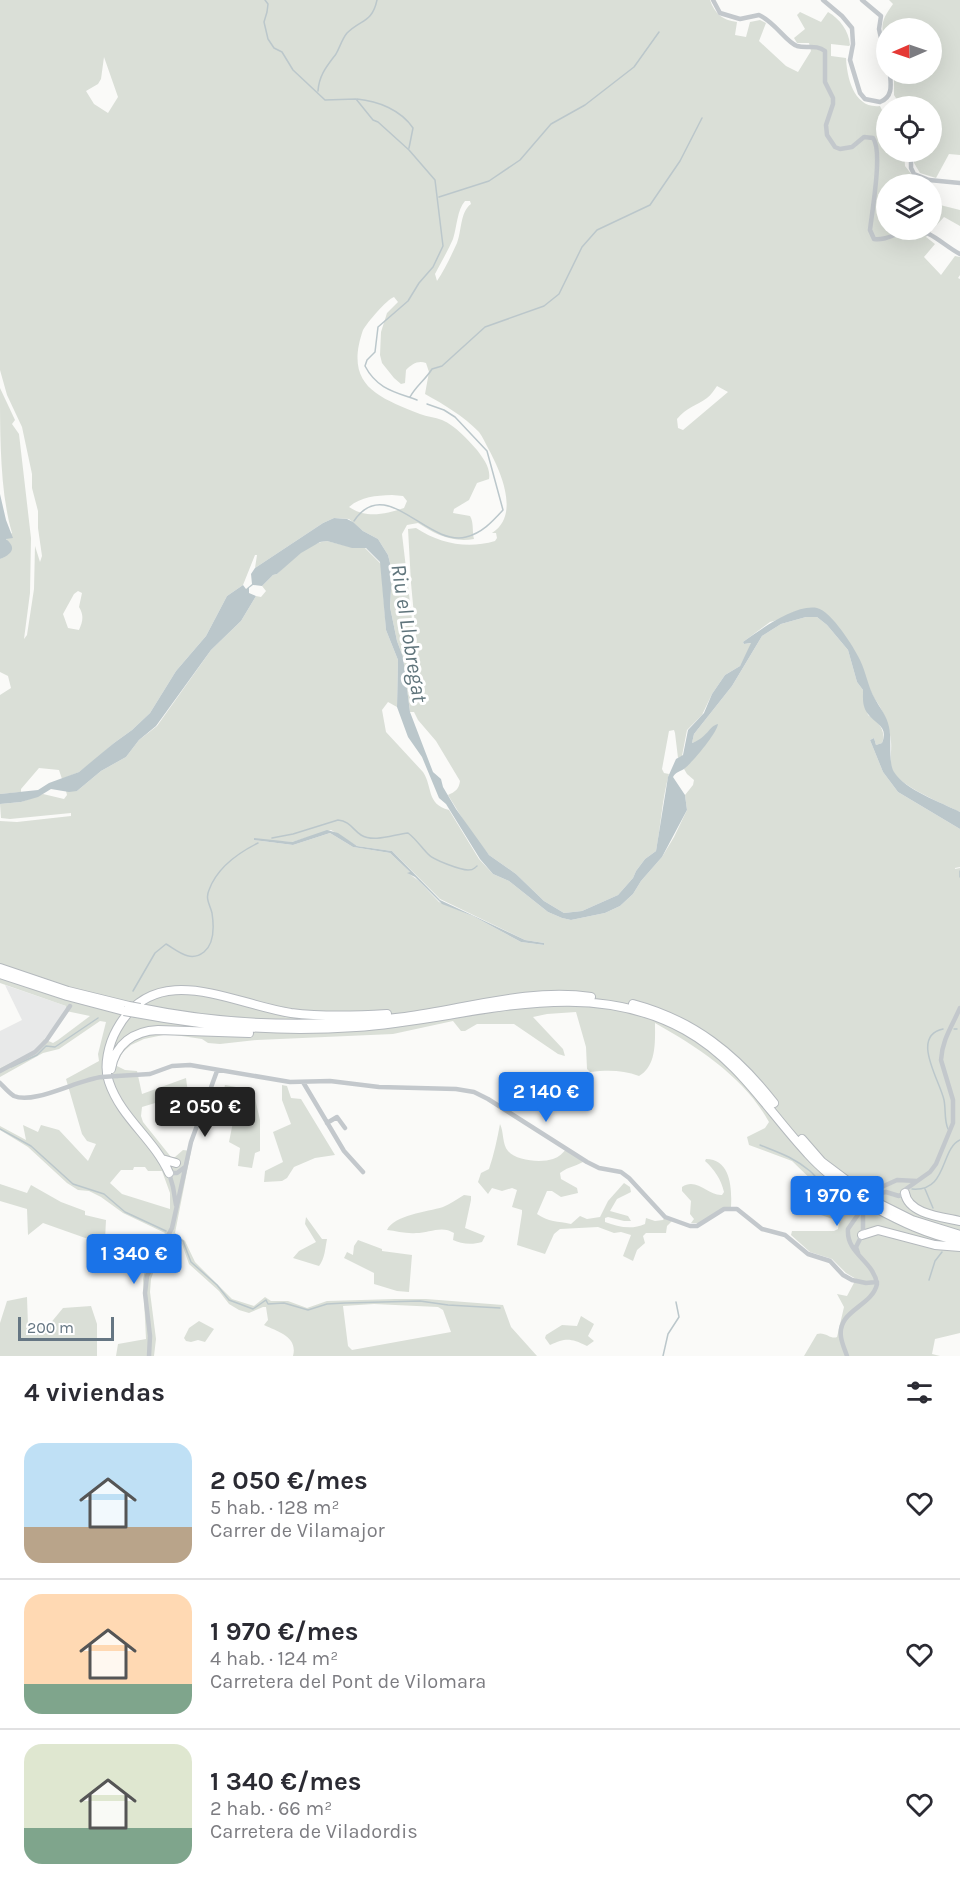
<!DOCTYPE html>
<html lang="es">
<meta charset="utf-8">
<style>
:root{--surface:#fff;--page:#f2f2f3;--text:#2b2b33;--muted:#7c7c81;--line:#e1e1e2;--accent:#1a73e8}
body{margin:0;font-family:Karla,sans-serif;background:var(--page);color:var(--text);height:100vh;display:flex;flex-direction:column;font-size:22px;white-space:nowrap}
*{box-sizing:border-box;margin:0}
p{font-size:20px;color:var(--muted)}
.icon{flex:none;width:33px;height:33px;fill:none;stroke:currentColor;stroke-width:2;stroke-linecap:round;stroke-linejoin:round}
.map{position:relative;height:1356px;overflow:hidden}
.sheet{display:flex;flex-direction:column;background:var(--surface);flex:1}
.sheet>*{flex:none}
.needle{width:39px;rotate:268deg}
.tools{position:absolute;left:876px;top:18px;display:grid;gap:12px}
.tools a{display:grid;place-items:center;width:66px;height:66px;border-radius:50%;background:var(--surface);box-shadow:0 6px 24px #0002;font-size:30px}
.scale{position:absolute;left:18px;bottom:15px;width:96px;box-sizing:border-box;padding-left:6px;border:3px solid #657683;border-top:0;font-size:16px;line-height:21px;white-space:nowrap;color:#657683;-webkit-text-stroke:4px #fff;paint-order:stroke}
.price{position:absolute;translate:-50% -51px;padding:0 14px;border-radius:6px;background:var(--accent);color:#fff;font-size:20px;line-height:39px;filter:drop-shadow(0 2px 3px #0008)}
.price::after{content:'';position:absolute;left:50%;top:36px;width:18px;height:14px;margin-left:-9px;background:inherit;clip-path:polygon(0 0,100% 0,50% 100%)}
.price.current{background:#222;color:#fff}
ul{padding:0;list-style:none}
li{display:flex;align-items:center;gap:18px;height:150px;padding:0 24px}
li+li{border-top:2px solid var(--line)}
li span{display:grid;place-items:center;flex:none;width:168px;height:120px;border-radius:18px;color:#555}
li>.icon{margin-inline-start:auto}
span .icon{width:72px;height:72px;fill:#fffc;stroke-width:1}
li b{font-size:26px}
h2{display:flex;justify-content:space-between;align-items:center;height:72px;padding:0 24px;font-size:26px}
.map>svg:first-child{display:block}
.built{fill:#e8e9e9}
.green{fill:#dadfd7;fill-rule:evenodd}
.water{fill:#bbc7cb}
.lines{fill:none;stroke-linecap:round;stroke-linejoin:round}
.stream{stroke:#bbc7cb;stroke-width:1.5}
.highway-casing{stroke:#b4b9bd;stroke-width:10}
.minor{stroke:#c3c8cc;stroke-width:4.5}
.highway{stroke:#fff;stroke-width:8}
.highway-bridge-casing{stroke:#b4b9bd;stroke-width:10;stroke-linecap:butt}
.minor-bridge{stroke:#c3c8cc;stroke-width:4.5}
.highway-bridge{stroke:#fff;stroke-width:8}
.labels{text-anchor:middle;stroke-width:6;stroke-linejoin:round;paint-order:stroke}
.water-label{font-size:22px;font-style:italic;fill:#60757c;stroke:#fff}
</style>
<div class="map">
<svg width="960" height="1356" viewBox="0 0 960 1356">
<rect width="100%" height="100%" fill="#fafaf8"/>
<path class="built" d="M5,985L66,1006V1011L35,1051L0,1068V1031L22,1020Z"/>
<path class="green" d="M0,0H710C715,14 722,20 737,22L735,35L746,37L750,22L760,20L766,23L759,41L786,66L798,72L811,51L809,43H797L794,38L805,29L797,15L800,12L821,22L828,12C840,19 849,31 850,45L849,46L831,44V56L846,58C847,78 854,109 880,106L886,118V123L884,126L886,131V152H904L905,166L916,180L914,184H886V230H932V203L960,210V226L944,217L926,237L935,244L924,257L941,275L955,256L960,257V275L958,278L960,279V812C944,804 899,786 892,770C889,763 892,750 891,742C890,728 883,709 874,698L845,637L807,609L794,612L781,619L770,622L743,642L744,644L752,643L740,666L725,675L712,694L702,715L687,730L682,756L678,758L675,733L674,730L669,731L662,769L664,773L669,774C662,799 661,825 656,851L645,859L636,871L633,878L618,895L582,911L564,913L544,901L516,874L489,855L472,834L448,795C455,792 459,789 460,781L436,741L418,720L414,712H410L403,657L397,641L390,607L392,571L388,555L378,539L363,531L349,519L334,518L323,523L255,568L257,555H255L243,585L227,596L206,636L176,671L150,713L132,730L114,743L95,760L79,772L62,779L59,770L39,768L21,789V792L0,794V695L11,688L8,676L0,672V559L4,557L7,540L6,538L12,533C0,493 0,433 0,388L15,420L12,424L19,434L31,538L30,593L24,639L27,635L34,589L35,546L40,562L42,556L38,528V511L32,488V474L22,427L7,395L0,370ZM104,57L118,97L108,113L94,104L86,91L98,84L101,79ZM465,201H470L471,204C460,212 462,230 457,243C451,256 445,269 437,281L435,274C441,262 448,251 453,239C457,227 457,210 465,201ZM394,297L398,302L387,313L381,332L380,355L382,363L394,378L401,384L405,383L406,370C412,364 418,360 426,363L429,372L425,394C445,405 463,416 479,432C483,437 485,443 488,448C500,470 521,515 492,533H496L497,538L495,541C468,549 440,544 416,528L408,529L411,583L417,647L416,654L402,534L407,525L418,523C435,534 452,543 474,539C472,532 474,522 470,516L453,513L454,509L469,500L477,483L489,479C491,468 483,458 477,450C467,439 456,426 442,420C435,417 427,417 420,414C377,397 344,385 363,330C366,324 387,299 394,297ZM717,386L728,392L683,430L678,428L677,419C687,407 696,406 707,398C711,395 714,390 717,386ZM392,495L403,496L407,501L404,508C385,514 367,519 349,507C362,496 375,496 392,495ZM78,591L82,593L79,607C84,615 83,621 79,630L68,628L63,614L74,594Z
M889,0H960V155L949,154L936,178L920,173L914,163V152H932V106H901L894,95V74H932V28H886V46C880,25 881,21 893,4Z
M327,541L355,548L364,547L381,564L386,630L398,660L397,707L388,702L382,710L386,732L423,772C433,787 426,804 449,810L479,859L493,874L509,881L548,912L562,918L571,920L605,913L620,906L633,894L641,881L662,857L674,837L687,810L685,795L693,785L694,780L687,774L684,769L713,733L711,729L701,740L692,743L694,734L732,686L762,636L781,624L806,617H817L827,625L848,650L857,682L863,690V696L868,715C878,721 887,731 882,743L876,745L874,738L870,740L883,772L898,792L960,829V867L955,868V869L960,868V1333L935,1339L932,1354L940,1356H804L817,1334C825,1331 831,1340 837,1337L844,1307L837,1294L847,1296L856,1279L846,1273L832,1259L810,1252L791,1235L792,1231H834L838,1229L839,1221L821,1215H850L846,1205L838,1197L828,1191H823L792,1161L749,1145L747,1137L765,1128L769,1122C744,1077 699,1048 655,1023C655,1040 657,1066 639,1076C623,1070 608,1070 590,1072L587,1069L586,1047L576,1012L547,1014L533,1017L563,1049L565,1056L558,1054L514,1024H477L465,1031H461L453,1021L393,1034L257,1040L220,1044L208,1043L202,1039L168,1034L144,1039L131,1045L123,1052L115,1065L125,1070L137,1071L142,1094L186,1078L188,1093L142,1107L141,1116L143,1122L171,1157H175L183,1150L191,1151L175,1233L185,1241L195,1262L232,1299L254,1306L265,1297L271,1301H288L307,1308L327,1301L395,1299H426L503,1305L511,1327L537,1356H293C298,1337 279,1332 264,1325L268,1320L266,1307H263L249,1313L239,1310L229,1304L219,1291L189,1264L182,1244L173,1237L155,1268L151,1279L150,1292L156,1339L154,1356H116L118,1344L146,1339L143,1279L147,1261L165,1233L123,1213L101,1197L89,1191L78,1190L67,1183L28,1147L0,1130V1126L26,1140L23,1125L38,1132L41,1125L59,1130L88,1161L96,1144L87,1141L82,1134L66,1079L99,1061L98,1054L106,1022L100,1021L59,1049L43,1053L0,1077V1068L35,1051L44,1039L53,1043L58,1040L90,1016L66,1011V1006L0,983V821L17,822L71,816V813L10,819L1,818L0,804L21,802L43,794L64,799L67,795L66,791H77L101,771L126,757L139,740L157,726L211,650L241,621L256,596L261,597L266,591L262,586L273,575L277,574C291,561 307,543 327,541ZM331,830L357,846L392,851L440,899L525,940L544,943V945L521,942L473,916L439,902L419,881L408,873H411L390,853L353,847L330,833L293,845L254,840L292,842ZM134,1167H145L148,1171H162L170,1193V1209L122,1194L110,1183L121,1170H133ZM374,1304L438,1307L443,1310L451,1332L352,1350L348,1346L343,1306Z
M225,1085L253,1090L260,1120V1151L255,1153L252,1168L238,1166L240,1148L229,1142L233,1122L217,1118Z
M282,1085L287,1086L291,1098L301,1099L335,1155L315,1158L294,1167L287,1178L282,1181L264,1182L265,1171L283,1162L273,1132L291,1124L282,1100Z
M500,1124C504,1132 502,1144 508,1151C517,1161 541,1163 553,1159C559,1157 563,1153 567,1148L586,1160C578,1166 569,1166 560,1173L561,1179L577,1188L578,1193L561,1197L552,1191H547L537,1214C548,1222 558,1221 571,1224L580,1216L587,1219L600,1217L608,1201L624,1183L630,1187L631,1192L617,1199L610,1211L628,1216L631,1221H624L608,1217L605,1218V1222C618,1227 632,1230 645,1224L646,1218L655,1221L663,1220L666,1216L673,1220L667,1226L666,1233H646L643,1236L645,1243L637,1250L633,1261L623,1256L631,1235L621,1232L614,1233L598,1227L560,1229L554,1234L545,1254L517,1245L522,1213V1210L512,1207L517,1190L512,1188L502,1191L492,1188L488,1194L478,1182L481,1173L489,1169C494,1154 497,1140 500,1124Z
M706,1159C731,1159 732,1189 731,1207L701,1223H691L694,1219L690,1214L691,1201L682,1191V1187C697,1177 708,1196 722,1195L724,1192C721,1179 714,1169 705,1161Z
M0,1184L27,1193L31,1185L61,1202L85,1211V1215L106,1220L105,1240H91L43,1223L28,1235L27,1209L0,1201Z
M464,1195L471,1196V1200L465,1228L485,1236L482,1242C472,1245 461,1244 453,1240L454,1233C442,1225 429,1233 416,1233C407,1234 396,1231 387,1230C394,1215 427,1212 443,1207C450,1204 457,1199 464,1195Z
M306,1217L322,1239H327C325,1249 325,1258 319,1266L293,1258L299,1251L316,1242L305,1224Z
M358,1240L382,1249V1251L412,1255L409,1292L397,1291L374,1284V1273L344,1258L347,1252L353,1255L354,1246Z
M27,1297L28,1326L49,1325L63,1308L91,1306L97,1324V1356H0V1323L7,1301Z
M581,1316L594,1324L588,1336L594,1341L587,1346C570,1338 566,1338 550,1345L545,1338L546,1335L562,1325L577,1326Z
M199,1321L214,1329L205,1342L198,1340L191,1342L186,1341L184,1338L189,1328Z"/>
<path class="water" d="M0,494L6,520L13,538L6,539C17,548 12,554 0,559Z
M334,518L347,519L353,522L363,531L378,539L388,555L392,571L390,607L397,641L403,657L410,712L433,772L441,779L443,787L456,809L489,855L516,874L544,901L564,913L582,911L618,895L633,878L636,871L645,859L656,851L668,777L676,759L683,755L688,730L704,713L712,694L725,675L740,666L751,643L744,644L743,642C760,630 795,604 817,608C831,611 854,647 860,660C866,672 868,687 875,699C880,708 887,716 889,727C892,739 888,763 894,772C905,790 941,802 960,812V829L898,792L883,772L870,740L874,738L876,745L882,743C889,726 875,724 868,714C862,706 863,699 863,690L857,682L848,650L827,625L817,617H806L781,624L762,636L732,686L694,734L692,743C707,738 709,726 718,724C717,733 692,763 684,769C679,772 676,772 673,777L685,795L687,810L662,857L641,881L633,894L620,906L605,913L571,920L562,918L548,912L509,881L493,874L480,859L446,804L439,798L422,757L408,737L397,707L398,660L386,630L380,562L366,548H352L327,541L320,542L301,553L277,574L273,575L262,586L253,585L249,588V593L256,596L241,621L211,650L156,726L139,740L126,757L101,771L77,791L69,792L51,789L38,797L21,802L0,804V794L38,790L49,783L79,772L114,743L132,730L150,713L176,671L206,636L227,596L243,585L246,589L252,584L251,574L255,568L323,523Z
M327,830L338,833L357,846L392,851L440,900L525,940L544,943V945L521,942L473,916L442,904L415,877L407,873L410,872L390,853L353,847L330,833L293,845L254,840V838L292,842Z"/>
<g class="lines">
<path class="stream" d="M265,0L268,4L267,12L264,22L268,39L274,48L282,52L293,70L325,100L356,99L373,120L378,122L409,150L435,180L443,246L433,267L419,283L408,301L378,327L375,352L367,360L365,366C377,389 395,392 417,400
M318,91C319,75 327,66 336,54C340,47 342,39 347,33C361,19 372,23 377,0
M357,99C378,101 401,110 413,128L409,148
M439,197L489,181L520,160L551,124L585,105L634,67L659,32
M410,397C416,386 426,379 432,369L442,366L485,327L544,306L559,294L582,247L597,230L650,205L680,161L702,118
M354,521C386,473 427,547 466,537C482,533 492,522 503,510L487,451L455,417L444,410L427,404
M272,838L293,834L338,820C350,821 353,830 361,835C374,843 395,834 408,833C416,839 421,847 428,854C433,860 461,870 468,870C474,870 473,869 477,866
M960,871V877
M133,991L155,953L166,944C178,951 190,963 204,952C215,943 214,926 212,913C210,905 205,899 209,890C217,868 238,853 258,843
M943,1029C910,1036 940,1081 944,1100C946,1110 944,1120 948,1129
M954,1029H957
M11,1067L37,1055L46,1046L55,1047L98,1018
M0,1129L31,1146L73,1184L104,1194L125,1212L166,1231
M760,1145C780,1153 793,1157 810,1171C818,1178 821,1186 832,1188
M862,1182L870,1184
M912,1189C948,1192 940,1149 960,1140
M925,1189L933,1208
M173,1235L183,1241L191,1262L217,1285L229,1300L253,1309L266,1300L268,1304L284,1303L308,1310L327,1304L345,1303L420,1301L448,1305L500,1308
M929,1280L935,1261L942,1252
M663,1356L668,1334L679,1317L676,1302"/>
<g class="highway-casing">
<path id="highway" d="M0,968L68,991L129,1006
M0,974L67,996L124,1011
M633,1004C693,1020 736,1054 774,1103
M140,1008C227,1026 317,1028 405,1017C465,1009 530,988 591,997
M136,1013C209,1027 282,1032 356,1027C467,1020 580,972 685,1030C739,1060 767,1110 808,1154C824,1172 844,1187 863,1201
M111,1069C115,1044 134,1031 158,1030L249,1033
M802,1139L822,1162L866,1195
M162,1159L176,1163
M169,1173C154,1139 121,1118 109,1082C103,1066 109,1043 117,1029C156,958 232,1004 291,1013C323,1017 355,1016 387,1014
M905,1193C908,1214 942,1217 960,1221
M874,1201L912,1220L960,1235
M872,1206C900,1221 928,1235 960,1241
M862,1235L878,1230L935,1245L960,1247"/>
</g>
<path class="minor" d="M713,0L720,13L740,19L759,15C775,22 786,42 797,46C807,49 816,44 825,51V82L833,98V104L826,125L827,135L835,147L840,149L852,147L864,137L873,138C883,151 872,211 870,230L874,239C888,241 898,231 912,230C930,229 944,246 960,254
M823,0L842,16L852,28L853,44L850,60L860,93L865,99L880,102
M862,0L881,16L879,29L886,61
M880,102C893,97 891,85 890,74
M911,152V168L914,174L929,180L960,183
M0,1071L35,1052L46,1041L70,1006
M117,1076L150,1074L172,1066L190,1065L290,1082L330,1081L379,1087L456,1089L474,1092L488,1099L587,1162L599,1168L621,1172L629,1178L665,1217L690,1226H697L724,1209H737L762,1229L785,1235L808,1254L830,1261L843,1275L852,1280L866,1283L877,1282
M303,1082L344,1151L363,1172
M0,1083C4,1087 9,1093 14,1096C34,1105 79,1079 102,1077
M327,1123L337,1117L345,1128
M169,1173L173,1187L176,1205
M169,1173H177L185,1167
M906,1189L930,1172L936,1164L953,1123V1100L941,1060C942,1040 952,1026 960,1008
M872,1195L886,1192L899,1196L905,1192
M858,1253L856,1247L863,1233V1212
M149,1356L150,1336L145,1293L147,1276L172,1228L191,1142L217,1071
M847,1356C845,1350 842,1344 841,1337C837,1310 872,1307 877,1284C874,1261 846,1254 848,1229L875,1190L897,1180L917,1181"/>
<use href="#highway" class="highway"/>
<g class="highway-bridge-casing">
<path id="highway-bridge" d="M129,1006L140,1008
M124,1011L136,1013
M866,1195L874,1201
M863,1201L872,1206"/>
</g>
<path class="minor-bridge" d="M102,1077L117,1076"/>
<use href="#highway-bridge" class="highway-bridge"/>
</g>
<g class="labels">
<g class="water-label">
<text transform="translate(410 633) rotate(81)" y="8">Riu el Llobregat</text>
</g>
</g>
</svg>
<div class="tools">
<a><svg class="needle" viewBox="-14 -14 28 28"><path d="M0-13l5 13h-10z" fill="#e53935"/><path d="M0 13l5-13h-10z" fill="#7c7c81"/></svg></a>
<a><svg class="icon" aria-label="locate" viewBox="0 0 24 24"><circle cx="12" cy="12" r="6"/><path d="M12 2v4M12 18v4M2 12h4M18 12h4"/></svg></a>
<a><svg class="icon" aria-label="layers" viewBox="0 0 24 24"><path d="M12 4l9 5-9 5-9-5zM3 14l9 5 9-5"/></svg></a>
</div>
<div class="scale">200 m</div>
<b class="price" style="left:546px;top:1123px">2 140 €</b>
<b class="price current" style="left:205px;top:1138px">2 050 €</b>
<b class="price" style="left:837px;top:1227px">1 970 €</b>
<b class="price" style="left:134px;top:1285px">1 340 €</b>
</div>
<section class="sheet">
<h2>4 viviendas<svg class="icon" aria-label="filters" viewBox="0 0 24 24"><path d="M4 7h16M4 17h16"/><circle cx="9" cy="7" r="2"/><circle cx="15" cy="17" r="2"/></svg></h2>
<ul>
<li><span style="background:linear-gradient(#bfe0f5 70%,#b9a48a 0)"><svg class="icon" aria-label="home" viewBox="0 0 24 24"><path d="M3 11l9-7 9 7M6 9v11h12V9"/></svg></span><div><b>2 050 €/mes</b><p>5 hab. · 128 m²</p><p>Carrer de Vilamajor</p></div><svg class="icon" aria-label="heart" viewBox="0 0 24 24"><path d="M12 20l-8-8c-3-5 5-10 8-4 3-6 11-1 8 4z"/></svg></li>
<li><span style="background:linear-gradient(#ffd9b3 75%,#7fa58c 0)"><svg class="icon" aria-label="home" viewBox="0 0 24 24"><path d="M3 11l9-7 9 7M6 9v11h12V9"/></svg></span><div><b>1 970 €/mes</b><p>4 hab. · 124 m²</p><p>Carretera del Pont de Vilomara</p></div><svg class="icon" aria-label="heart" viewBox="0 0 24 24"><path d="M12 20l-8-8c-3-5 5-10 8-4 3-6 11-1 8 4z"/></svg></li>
<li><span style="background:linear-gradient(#dfe7d0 70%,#7fa58c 0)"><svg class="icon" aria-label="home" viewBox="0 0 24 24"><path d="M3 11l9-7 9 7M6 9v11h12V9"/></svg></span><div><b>1 340 €/mes</b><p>2 hab. · 66 m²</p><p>Carretera de Viladordis</p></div><svg class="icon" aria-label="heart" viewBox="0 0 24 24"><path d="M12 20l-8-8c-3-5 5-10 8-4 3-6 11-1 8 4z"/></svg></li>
</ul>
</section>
